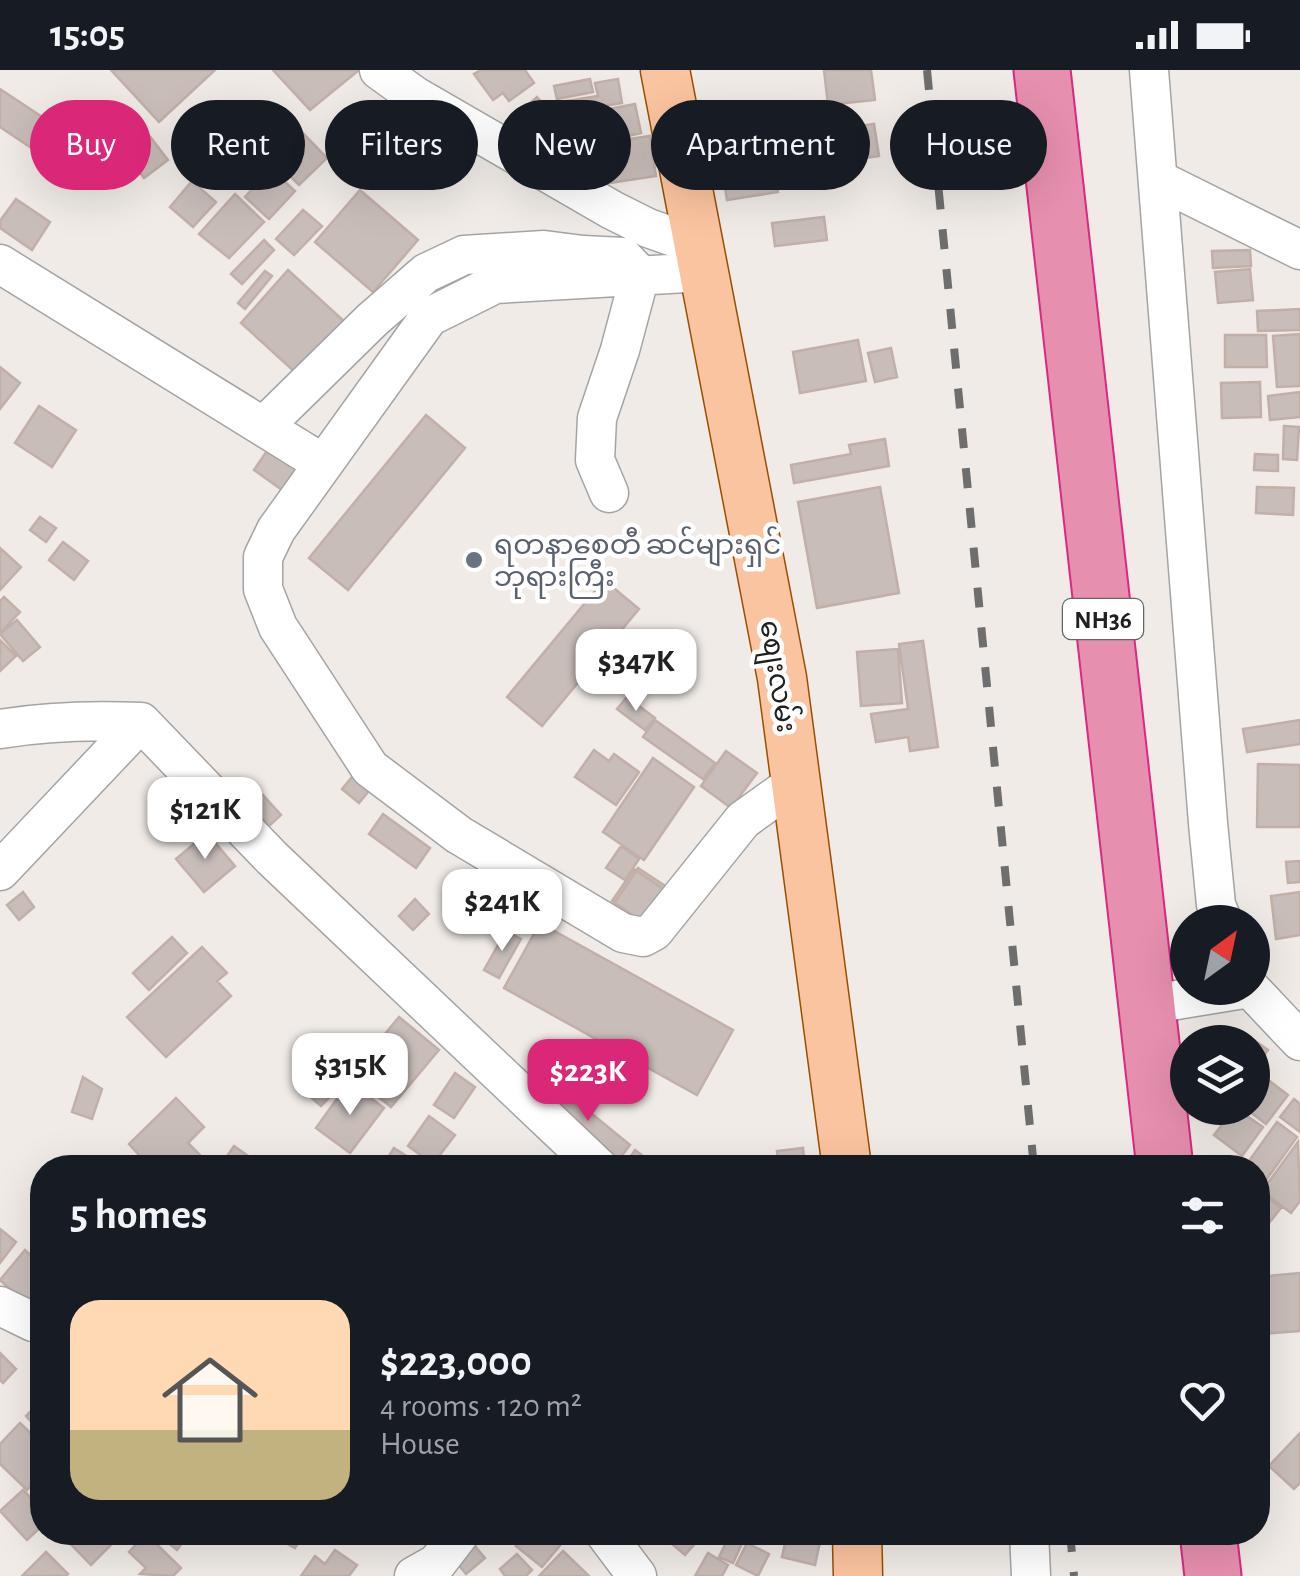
<!DOCTYPE html>
<meta charset="utf-8">
<style>
:root{--surface:#171b24;--page:#20242c;--text:#f1f3f6;--muted:#9ea1a6;--line:#363941;--accent:#db2777}
body{margin:0;font-family:"Alegreya Sans","Noto Sans Myanmar",sans-serif;background:var(--page);color:var(--text);height:100vh;display:flex;flex-direction:column;font-size:38px;white-space:nowrap}
*{box-sizing:border-box;margin:0}
p{font-size:32px;color:var(--muted)}
.icon{flex:none;width:55px;height:55px;fill:none;stroke:currentColor;stroke-width:2;stroke-linecap:round;stroke-linejoin:round}
.map{position:relative;flex:1;overflow:hidden}
.sheet{position:absolute;left:30px;top:1085px;width:1240px;height:390px;display:flex;flex-direction:column;background:var(--surface);border-radius:40px;box-shadow:0 10px 40px #0002}
.sheet>*{flex:none}
.top-card{position:absolute;left:30px;top:30px;width:1240px;height:90px;display:flex;gap:20px}
.needle{width:65px;rotate:33deg}
.fabs{position:absolute;left:1170px;top:835px;display:grid;gap:20px}
.fabs a{display:grid;place-items:center;width:100px;height:100px;border-radius:50%;background:var(--surface);box-shadow:0 10px 40px #0002;font-size:50px}
.price{position:absolute;translate:-50% -85px;padding:0 22px;border-radius:20px;background:#fff;color:#222;font-size:32px;line-height:65px;filter:drop-shadow(0 2px 5px #0008)}
.price::after{content:'';position:absolute;left:50%;top:60px;width:30px;height:22px;margin-left:-15px;background:inherit;clip-path:polygon(0 0,100% 0,50% 100%)}
.price.on{background:var(--accent);color:#fff}
ul{padding:0;list-style:none}
li{display:flex;align-items:center;gap:30px;height:250px;padding:0 40px}
li+li{border-top:2px solid var(--line)}
li span{display:grid;place-items:center;flex:none;width:280px;height:200px;border-radius:30px;color:#555}
li>.icon{margin-inline-start:auto}
span .icon{width:120px;height:120px;fill:#fffc;stroke-width:1}
li b{font-size:42px}
h2{display:flex;justify-content:space-between;align-items:center;height:120px;padding:0 40px;font-size:42px}
.pill{padding:0 35px;border-radius:45px;background:var(--surface);box-shadow:0 10px 40px #0002;font-size:35px;line-height:90px}
.pill.on{background:var(--accent);color:#fff}
.status{display:flex;justify-content:space-between;align-items:center;height:70px;padding:0 50px;background:var(--surface);direction:ltr}
.status svg{height:28px;fill:currentColor}
.map>svg:first-child{display:block}
.building{fill:#c8bdb9;stroke:#c2afa8;stroke-width:2.5}
.lines{fill:none;stroke-linecap:round;stroke-linejoin:round}
.minor-casing{stroke:#a4a4a4;stroke-width:41}
.major-casing{stroke:#9a4e01;stroke-width:51}
.highway-casing{stroke:#da2883;stroke-width:59}
.minor{stroke:#fff;stroke-width:38}
.major{stroke:#fbc4a0;stroke-width:48}
.highway{stroke:#e68fae;stroke-width:55}
.rail{stroke:#6e6e6e;stroke-width:8;stroke-dasharray:20 20;stroke-linecap:butt}
.worship-dot{fill:#6b7280;stroke:#fff;stroke-width:4}
.labels{text-anchor:middle;stroke-width:9;stroke-linejoin:round;paint-order:stroke}
.shield{fill:#fff;stroke:#636363;stroke-width:2.5}
.shield-label{font-size:25px;font-weight:bold;fill:#202020}
.worship-label{font-size:28px;fill:#5b616d;stroke:#fff;text-anchor:start}
.street-label{font-size:28px;fill:#202020;stroke:#fff}
</style>
<div class="status"><b>15:05</b><svg viewBox="0 0 49 12"><path d="M0 12V9h3v3zM5 12V6h3v6zM10 12V3h3v9zM15 12V0h3v12zM26 1h20v11H26zM47 4h2v5h-2z"/></svg></div>
<div class="map">
<svg width="1300" height="1506" viewBox="0 0 1300 1506">
<rect width="100%" height="100%" fill="#f0ebe6"/>
<path class="building" d="M111,0H215L159,52Z
M273,0H359L310,40Z
M481,0H525L534,13L509,31L503,23L493,30L474,4Z
M824,0H871L875,30L828,35Z
M590,9L593,22L557,29L554,16Z
M618,9L622,33L568,42L566,31L598,26L595,13Z
M0,19L50,52L33,79L0,57Z
M537,27L547,38L529,53L520,42Z
M635,34L641,63L600,72L594,42Z
M560,45L573,70L566,74L561,65L553,69L544,53Z
M874,54L879,86L832,93L828,61Z
M299,59L327,88L299,115L271,87Z
M145,60L168,90L144,108L121,79Z
M650,66L656,106L603,114L596,74Z
M771,77L778,122L727,130L720,85Z
M271,99L295,121L269,149L245,127Z
M192,111L216,132L193,157L170,137Z
M360,120L418,170L373,222L315,172Z
M235,124L264,152L229,188L199,164Z
M16,129L50,152L32,180L0,158V151Z
M303,140L322,156L294,185L276,169Z
M824,147L827,170L775,176L772,153Z
M264,170L274,180L242,214L231,204Z
M1250,180L1251,196L1213,198L1212,181Z
M1250,199L1253,230L1218,233L1215,202Z
M288,200L345,252L297,304L241,253Z
M265,201L272,206L245,239L238,233Z
M1300,239V260L1258,261L1257,241Z
M1300,264V316L1277,317L1273,266Z
M1225,265H1266L1267,297H1225Z
M858,270L866,311L800,323L793,282Z
M891,278L897,307L875,312L868,283Z
M0,297L20,313L0,339Z
M1260,312L1261,347L1222,348L1221,313Z
M1300,322V347L1270,350L1268,326Z
M39,336L76,360L52,397L15,373Z
M426,345L465,378L348,520L309,488Z
M1284,356L1299,357L1297,390L1283,389Z
M885,369L889,396L794,413L791,395L851,384L849,375Z
M271,375L299,395L282,420L254,400Z
M1255,384L1278,385V401L1254,400Z
M880,417L899,523L817,538L798,432Z
M1257,417L1294,418L1293,445L1256,443Z
M40,447L56,458L46,472L30,460Z
M63,472L88,491L74,510L49,490Z
M0,478L21,497L0,520Z
M604,510L639,539L542,656L507,627Z
M4,527L20,542L0,563V531Z
M17,550L40,577L23,591L0,564Z
M0,570L16,586L0,601Z
M923,571L938,677L910,681L908,667L876,672L871,644L908,639L899,574Z
M898,579L902,633L861,636L857,582Z
M627,627L655,648L645,660L617,639Z
M655,650L715,693L703,709L643,667Z
M1300,650V674L1247,682L1243,659Z
M594,680L609,691L614,684L639,702L616,735L575,707Z
M726,681L757,703L731,738L701,716Z
M653,688L694,717L644,790L603,762Z
M1258,694L1300,695V757H1257Z
M352,707L369,721L359,733L342,719Z
M263,725L281,745L269,756L251,736Z
M383,744L430,778L416,798L369,764Z
M207,763L235,796L204,822L176,789Z
M621,776L639,789L625,810L606,798Z
M1300,791V812L1288,813L1286,792Z
M638,798L667,817L643,853L614,834Z
M634,799L666,821L644,853L612,831Z
M23,822L34,837L19,850L7,835Z
M1300,822V865L1276,869L1271,826Z
M415,829L429,844L413,860L399,846Z
M540,853L733,960L697,1025L504,918Z
M506,861L521,869L499,908L484,900Z
M172,867L187,883L149,920L133,903Z
M202,877L227,903L217,911L231,926L166,987L127,947Z
M399,947L439,980L391,1037L351,1005Z
M1241,961L1268,980L1252,1001V972H1233Z
M326,1003L340,1016L321,1036L307,1024Z
M455,1003L475,1017L454,1048L434,1035Z
M1259,1003L1288,1025L1266,1054L1245,1038H1252V1012Z
M83,1007L102,1019L92,1049L72,1042Z
M349,1012L384,1038L350,1083L316,1058Z
M559,1017L630,1075L617,1092L546,1033Z
M176,1028L204,1057L188,1073L201,1086L190,1098H187L175,1086L164,1098H151L129,1074Z
M1294,1029L1300,1034V1062L1280,1047Z
M1235,1038L1263,1057L1242,1086L1214,1065Z
M429,1046L455,1065L433,1094L408,1076Z
M1277,1052L1297,1067L1261,1117L1258,1114V1098H1244Z
M1298,1072L1300,1131L1291,1143L1262,1121Z
M234,1076L261,1095L260,1098H219Z
M394,1078L414,1091L410,1098H381Z
M803,1078L805,1098H779L777,1081Z
M635,1080L659,1098H626L624,1096Z
M1258,1120L1281,1138L1261,1163L1258,1160Z
M0,1159L16,1172L0,1193Z
M25,1180L42,1195V1248L0,1210Z
M1300,1203V1261L1261,1264L1258,1207Z
M0,1283L16,1299L3,1313L0,1310Z
M42,1330V1363L26,1346Z
M20,1353L42,1374V1403L27,1420L0,1394V1374Z
M1300,1363V1413L1294,1419L1269,1396Z
M23,1420L32,1429L39,1423L42,1427L41,1439L42,1456L27,1470L0,1441Z
M101,1462L112,1474L91,1495L60,1463Z
M155,1462H190L177,1480Z
M266,1462H304L295,1478Z
M528,1462H562L567,1467L542,1497L516,1476Z
M658,1462H705L685,1485Z
M731,1462L744,1469L733,1493L719,1487Z
M146,1464L181,1498L173,1506L140,1504L146,1498L129,1482Z
M787,1464L820,1472L815,1495L782,1487Z
M469,1469L485,1488L466,1504L450,1484Z
M747,1473L769,1484L758,1506L736,1495Z
M335,1480L357,1495L349,1506H301L315,1486L325,1494Z
M563,1481L589,1506H539Z
M46,1482L68,1504L66,1506H22Z
M708,1483L728,1495L722,1506H695Z
M517,1484L532,1500L526,1506H505L500,1499Z"/>
<g class="lines">
<g class="minor-casing">
<path id="minor" d="M379,0L415,26L612,140L648,158L699,176
M1149,0L1208,753L1216,835L1223,852
M1159,110L1300,180
M0,194L322,393
M704,202L495,214L429,247L276,460L263,487V519L278,557L370,698L459,765L623,863L643,867L654,861L743,750L796,712
M264,356L372,250L426,203L464,185L544,180L583,185L623,187L640,205L620,280L597,348L595,390L609,423
M0,659C47,651 93,650 141,652L272,788L599,1098
M0,801L141,652
M1250,918L1300,971
M1146,935L1250,918
M0,1236L33,1252L42,1253
M604,1462L637,1506
M1029,1462L1031,1506
M414,1506L437,1493L461,1462"/>
</g>
<g class="major-casing">
<path id="major" d="M665,0L782,608L847,1098
M857,1462L858,1506"/>
</g>
<g class="highway-casing">
<path id="highway" d="M1042,0L1165,1098
M1208,1462L1213,1506"/>
</g>
<use href="#minor" class="minor"/>
<use href="#major" class="major"/>
<use href="#highway" class="highway"/>
<path class="rail" d="M927,0L1034,1098
M1070,1462L1074,1506"/>
</g>
<circle class="worship-dot" cx="474" cy="490" r="10"/>
<g class="labels">
<rect class="shield" x="1063" y="529" width="80" height="40" rx="8"/>
<g class="shield-label">
<text x="1103" y="558">NH36</text>
</g>
<g class="worship-label">
<text x="494" y="484">ရတနာစေတီ ဆင်များရှင်<tspan x="494" dy="32">ဘုရားကြီး</tspan></text>
</g>
<g class="street-label">
<text transform="translate(779 606) rotate(81)" y="10">စျေးလမ်း</text>
</g>
</g>
</svg>
<div class="fabs">
<a><svg class="needle" viewBox="-14 -14 28 28"><path d="M0-13l5 13h-10z" fill="#e53935"/><path d="M0 13l5-13h-10z" fill="#9ea1a6"/></svg></a>
<a><svg class="icon" aria-label="layers" viewBox="0 0 24 24"><path d="M12 4l9 5-9 5-9-5zM3 14l9 5 9-5"/></svg></a>
</div>
<b class="price" style="left:636px;top:644px">$347K</b>
<b class="price" style="left:205px;top:792px">$121K</b>
<b class="price" style="left:502px;top:884px">$241K</b>
<b class="price" style="left:350px;top:1048px">$315K</b>
<b class="price on" style="left:588px;top:1054px">$223K</b>
<div class="top-card">
<a class="pill on">Buy</a>
<a class="pill">Rent</a>
<a class="pill">Filters</a>
<a class="pill">New</a>
<a class="pill">Apartment</a>
<a class="pill">House</a>
</div>
<section class="sheet">
<h2>5 homes<svg class="icon" aria-label="filters" viewBox="0 0 24 24"><path d="M4 7h16M4 17h16"/><circle cx="9" cy="7" r="2"/><circle cx="15" cy="17" r="2"/></svg></h2>
<ul>
<li><span style="background:linear-gradient(#ffd9b3 65%,#c2b280 0)"><svg class="icon" aria-label="home" viewBox="0 0 24 24"><path d="M3 11l9-7 9 7M6 9v11h12V9"/></svg></span><div><b>$223,000</b><p>4 rooms · 120 m²</p><p>House</p></div><svg class="icon" aria-label="heart" viewBox="0 0 24 24"><path d="M12 20l-8-8c-3-5 5-10 8-4 3-6 11-1 8 4z"/></svg></li>
</ul>
</section>
</div>
